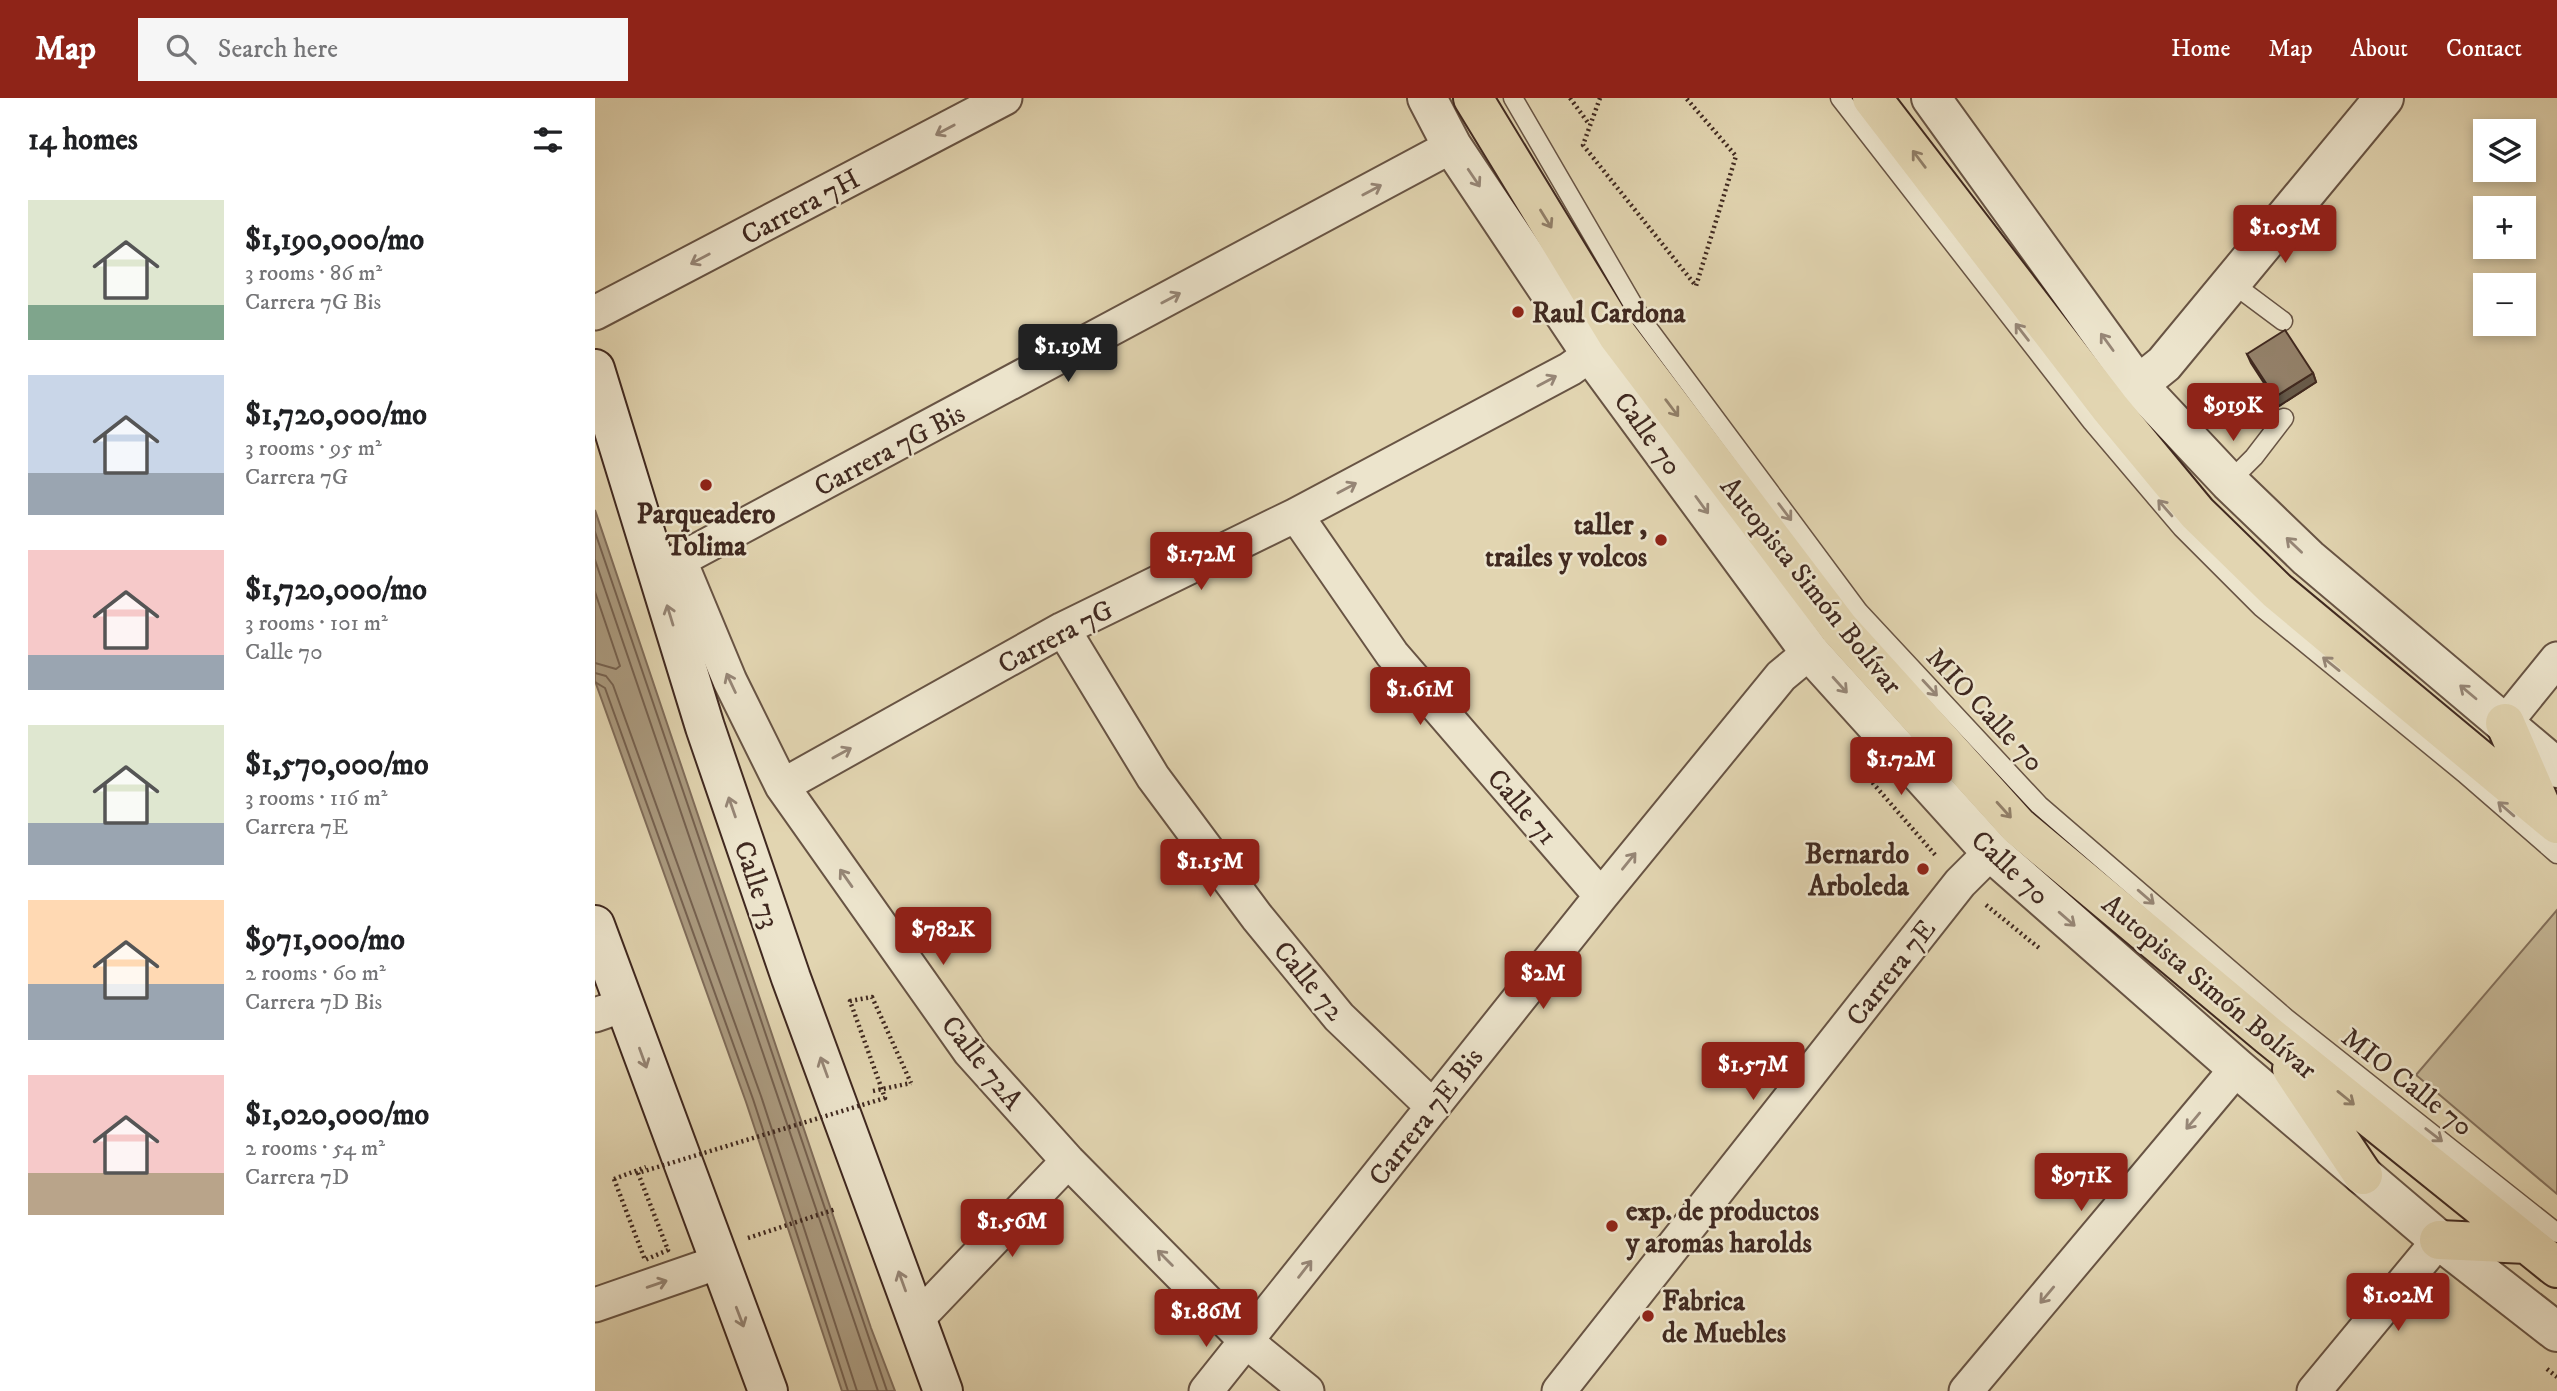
<!DOCTYPE html>
<meta charset="utf-8">
<style>
:root{--surface:#fff;--page:#f6f6f6;--text:#202124;--muted:#757577;--accent:#8f2418}
body{margin:0;font-family:"IM FELL DW Pica",serif;background:var(--page);color:var(--text);height:100vh;display:flex;flex-direction:column;font-size:26px;white-space:nowrap}
*{box-sizing:border-box;margin:0}
p{font-size:23px;color:var(--muted)}
.icon{flex:none;width:38px;height:38px;fill:none;stroke:currentColor;stroke-width:2;stroke-linecap:round;stroke-linejoin:round}
.map{position:relative;flex:1;overflow:hidden}
.details{display:flex;flex-direction:column;background:var(--surface);width:595px}
.details>*{flex:none}
.buttons{position:absolute;left:1878px;top:21px;display:grid;gap:14px}
.buttons a{display:grid;place-items:center;width:63px;height:63px;border-radius:0px;background:var(--surface);box-shadow:0 4px 10px #0003;font-size:35px}
.price{position:absolute;translate:-50% -60px;padding:0 16px;border-radius:7px;background:var(--accent);color:#fff;font-size:23px;line-height:46px;filter:drop-shadow(0 2px 4px #0008)}
.price::after{content:'';position:absolute;left:50%;top:42px;width:21px;height:16px;margin-left:-10px;background:inherit;clip-path:polygon(0 0,100% 0,50% 100%)}
.price.current{background:#222;color:#fff}
ul{padding:0;list-style:none}
li{display:flex;align-items:center;gap:21px;height:175px;padding:0 28px}
li span{display:grid;place-items:center;flex:none;width:196px;height:140px;border-radius:0px;color:#555}
li>.icon{margin-inline-start:auto}
span .icon{width:84px;height:84px;fill:#fffc;stroke-width:1}
li b{font-size:30px}
h2{display:flex;justify-content:space-between;align-items:center;height:84px;padding:0 28px;font-size:30px}
header{display:flex;align-items:center;gap:42px;box-sizing:border-box;height:98px;padding:0 35px;background:var(--accent);color:#fff}
header strong{font-size:33px}
nav{display:flex;gap:38px;margin-inline-start:auto;font-size:24px}
.search{width:490px;height:63px;background:var(--page);display:flex;align-items:center;gap:18px;box-sizing:border-box;padding:0 24px;border-radius:0px;color:var(--muted);font-size:26px}
main{display:flex;flex:1;min-height:0}
.map>svg:first-child{display:block}
.green{fill:#c6b898;stroke:#83705c;stroke-width:2}
.water{fill:#ab9b80;stroke:#806d5a;stroke-width:2}
.lines{fill:none;stroke-linecap:round;stroke-linejoin:round}
.shore{stroke:#766250;stroke-width:2}
.service-casing{stroke:#685444;stroke-width:21}
.minor-casing{stroke:#685444;stroke-width:37}
.tertiary-casing{stroke:#685444;stroke-width:42}
.secondary-casing{stroke:#402920;stroke-width:42}
.trunk-casing{stroke:#402920;stroke-width:42}
.path{stroke:#402920;stroke-width:4.5;stroke-dasharray:2 3.5;stroke-linecap:butt}
.service{stroke:#ece4cc;stroke-width:18}
.minor{stroke:#ece4cc;stroke-width:33}
.tertiary{stroke:#ece4cc;stroke-width:38}
.secondary{stroke:#ece4cc;stroke-width:38}
.trunk{stroke:#e2d5b1;stroke-width:38}
.path-bridge{stroke:#402920;stroke-width:4.5;stroke-dasharray:2 3.5;stroke-linecap:butt}
.wall{fill:#7f705c;stroke:#402920;stroke-width:2}
.shaded-wall{fill:#685b4b;stroke:#402920;stroke-width:2}
.building{fill:#94826b;stroke:#402920;stroke-width:2}
.oneway{stroke:#968676}
.oneway2{stroke:#917f68}
.poi-dot{fill:#8f2418;stroke:#ece4cc;stroke-width:2.5}
.labels{text-anchor:middle;stroke-width:5;stroke-linejoin:round;paint-order:stroke}
.street-label{font-size:28px;fill:#402920;stroke:#ece4cc}
.poi-label{font-size:28px;font-weight:bold;fill:#402920;stroke:#ece4cc;text-anchor:start}
</style>
<header>
<strong>Map</strong>
<div class="search"><svg class="icon" aria-label="search" viewBox="0 0 24 24"><circle cx="10" cy="10" r="6"/><path d="M15 15l6 6"/></svg>Search here</div>
<nav><a>Home</a><a>Map</a><a>About</a><a>Contact</a></nav>
</header>
<main>
<section class="details">
<h2>14 homes<svg class="icon" aria-label="filters" viewBox="0 0 24 24"><path d="M4 7h16M4 17h16"/><circle cx="9" cy="7" r="2"/><circle cx="15" cy="17" r="2"/></svg></h2>
<ul>
<li><span style="background:linear-gradient(#dfe7d0 75%,#7fa58c 0)"><svg class="icon" aria-label="home" viewBox="0 0 24 24"><path d="M3 11l9-7 9 7M6 9v11h12V9"/></svg></span><div><b>$1,190,000/mo</b><p>3 rooms · 86 m²</p><p>Carrera 7G Bis</p></div></li>
<li><span style="background:linear-gradient(#c9d6e8 70%,#9aa5b1 0)"><svg class="icon" aria-label="home" viewBox="0 0 24 24"><path d="M3 11l9-7 9 7M6 9v11h12V9"/></svg></span><div><b>$1,720,000/mo</b><p>3 rooms · 95 m²</p><p>Carrera 7G</p></div></li>
<li><span style="background:linear-gradient(#f6c9c9 75%,#9aa5b1 0)"><svg class="icon" aria-label="home" viewBox="0 0 24 24"><path d="M3 11l9-7 9 7M6 9v11h12V9"/></svg></span><div><b>$1,720,000/mo</b><p>3 rooms · 101 m²</p><p>Calle 70</p></div></li>
<li><span style="background:linear-gradient(#dfe7d0 70%,#9aa5b1 0)"><svg class="icon" aria-label="home" viewBox="0 0 24 24"><path d="M3 11l9-7 9 7M6 9v11h12V9"/></svg></span><div><b>$1,570,000/mo</b><p>3 rooms · 116 m²</p><p>Carrera 7E</p></div></li>
<li><span style="background:linear-gradient(#ffd9b3 60%,#9aa5b1 0)"><svg class="icon" aria-label="home" viewBox="0 0 24 24"><path d="M3 11l9-7 9 7M6 9v11h12V9"/></svg></span><div><b>$971,000/mo</b><p>2 rooms · 60 m²</p><p>Carrera 7D Bis</p></div></li>
<li><span style="background:linear-gradient(#f6c9c9 70%,#b9a48a 0)"><svg class="icon" aria-label="home" viewBox="0 0 24 24"><path d="M3 11l9-7 9 7M6 9v11h12V9"/></svg></span><div><b>$1,020,000/mo</b><p>2 rooms · 54 m²</p><p>Carrera 7D</p></div></li>
</ul>
</section>
<div class="map">
<svg width="1962" height="1293" viewBox="0 0 1962 1293">
<rect width="100%" height="100%" fill="#e2d5b1"/>
<filter id="stains"><feTurbulence type="fractalNoise" baseFrequency=".00286" numOctaves="4"/><feColorMatrix values="0 0 0 0 .2 0 0 0 0 .09 0 0 0 0 .02 0 0 0 .5 -.17"/></filter>
<radialGradient id="worn" r=".72"><stop offset=".6" stop-color="#630" stop-opacity="0"/><stop offset="1" stop-color="#630" stop-opacity=".3"/></radialGradient>
<path class="green" d="M1962,812V1096L1821,977Z"/>
<path class="water" d="M0,412L276,1230L300,1293H247L151,1004L0,583Z"/>
<g class="lines">
<path class="shore" d="M0,434L292,1293
M0,462L283,1293
M0,494L25,568L21,571L0,565
M0,575L11,578L18,587L166,998L262,1293
M0,584L10,590L158,1001L253,1293"/>
<g class="service-casing">
<path id="service" d="M918,0L1047,222L1264,514L1444,707L1691,920L1962,1135
M1245,0L1497,324L1587,430L1666,509L1869,675L1962,756
M1637,185L1688,223
M1634,384L1659,359L1689,320"/>
</g>
<g class="minor-casing">
<path id="minor" d="M0,215L410,0
M701,417L797,556L1006,798
M85,463L135,583L187,688L375,954L473,1063L652,1244L712,1293
M64,473L857,48
M468,531L558,679L662,819L744,919L838,1009
M1910,625L1962,561
M187,688L468,531L701,417L975,271L996,256
M0,917L29,907
M0,1207L124,1164
M321,1222L473,1063
M611,1293L1006,798L1186,578L1215,554
M964,1293L1365,785L1396,754
M1371,1293L1642,970
M1719,1293L1844,1142"/>
</g>
<g class="tertiary-casing">
<path id="tertiary" d="M832,0L857,48L996,256L1215,554L1396,754L1642,970L1844,1142L1962,1234
M1336,0L1543,287L1634,384L1713,460L1962,670
M1543,287L1569,266L1789,0"/>
</g>
<g class="secondary-casing">
<path id="secondary" d="M0,271L110,629L196,880L348,1293
M0,827L173,1293"/>
</g>
<g class="trunk-casing">
<path id="trunk" d="M878,0L1023,238L1244,530L1423,728L1674,938L1962,1170
M1277,0L1515,310L1602,415L1682,493L1962,726
M1910,625L1945,706
M1697,971L1768,1077
M1844,1142L1932,1146"/>
</g>
<path class="path" d="M975,0L994,26
M1005,0L988,47L1101,188L1141,58L1091,0
M1263,668L1342,759
M1391,807L1444,850
M278,993L316,985
M19,1081L51,1069
M153,1140L241,1111
M1952,1271L1962,1279"/>
<use href="#service" class="service"/>
<use href="#minor" class="minor"/>
<use href="#tertiary" class="tertiary"/>
<use href="#secondary" class="secondary"/>
<use href="#trunk" class="trunk"/>
<path class="path-bridge" d="M19,1081L50,1162L73,1152L43,1075L290,1000L255,903L277,899L316,985"/>
</g>
<path class="wall" d="M1652,256L1718,275L1721,284L1684,308L1656,265Z"/>
<path class="shaded-wall" d="M1718,275L1721,284L1684,308L1680,299Z"/>
<path class="building" d="M1690,232L1718,275L1680,299L1652,256Z"/>
<defs><path id="oneway-shaft" d="M-6 0H5M1.5-3L5.5 0L1.5 3" fill="none" stroke-width="1.6" stroke-linecap="round" stroke-linejoin="round" transform="scale(1.75)"/></defs>
<g class="oneway">
<use href="#oneway-shaft" transform="translate(350 32) rotate(152)"/>
<use href="#oneway-shaft" transform="translate(879 80) rotate(56)"/>
<use href="#oneway-shaft" transform="translate(777 92) rotate(-28)"/>
<use href="#oneway-shaft" transform="translate(105 161) rotate(152)"/>
<use href="#oneway-shaft" transform="translate(576 200) rotate(-28)"/>
<use href="#oneway-shaft" transform="translate(1427 234) rotate(-128)"/>
<use href="#oneway-shaft" transform="translate(1512 244) rotate(-126)"/>
<use href="#oneway-shaft" transform="translate(952 283) rotate(-28)"/>
<use href="#oneway-shaft" transform="translate(752 390) rotate(-28)"/>
<use href="#oneway-shaft" transform="translate(1107 407) rotate(54)"/>
<use href="#oneway-shaft" transform="translate(1570 410) rotate(-131)"/>
<use href="#oneway-shaft" transform="translate(1190 414) rotate(53)"/>
<use href="#oneway-shaft" transform="translate(1699 447) rotate(-136)"/>
<use href="#oneway-shaft" transform="translate(75 517) rotate(-107)"/>
<use href="#oneway-shaft" transform="translate(1736 566) rotate(-141)"/>
<use href="#oneway-shaft" transform="translate(136 585) rotate(-115)"/>
<use href="#oneway-shaft" transform="translate(1245 587) rotate(48)"/>
<use href="#oneway-shaft" transform="translate(1335 590) rotate(47)"/>
<use href="#oneway-shaft" transform="translate(1873 594) rotate(-140)"/>
<use href="#oneway-shaft" transform="translate(247 655) rotate(-29)"/>
<use href="#oneway-shaft" transform="translate(137 709) rotate(-109)"/>
<use href="#oneway-shaft" transform="translate(1911 711) rotate(-139)"/>
<use href="#oneway-shaft" transform="translate(1034 763) rotate(-51)"/>
<use href="#oneway-shaft" transform="translate(251 780) rotate(-125)"/>
<use href="#oneway-shaft" transform="translate(1551 799) rotate(41)"/>
<use href="#oneway-shaft" transform="translate(1472 821) rotate(41)"/>
<use href="#oneway-shaft" transform="translate(48 960) rotate(70)"/>
<use href="#oneway-shaft" transform="translate(229 969) rotate(-110)"/>
<use href="#oneway-shaft" transform="translate(1598 1023) rotate(130)"/>
<use href="#oneway-shaft" transform="translate(1839 1037) rotate(38)"/>
<use href="#oneway-shaft" transform="translate(570 1160) rotate(-135)"/>
<use href="#oneway-shaft" transform="translate(710 1171) rotate(-52)"/>
<use href="#oneway-shaft" transform="translate(307 1183) rotate(-110)"/>
<use href="#oneway-shaft" transform="translate(62 1186) rotate(-19)"/>
<use href="#oneway-shaft" transform="translate(1452 1197) rotate(130)"/>
<use href="#oneway-shaft" transform="translate(145 1219) rotate(69)"/>
</g>
<g class="oneway2">
<use href="#oneway-shaft" transform="translate(1324 61) rotate(-127)"/>
<use href="#oneway-shaft" transform="translate(951 121) rotate(58)"/>
<use href="#oneway-shaft" transform="translate(1077 310) rotate(53)"/>
<use href="#oneway-shaft" transform="translate(1409 712) rotate(48)"/>
<use href="#oneway-shaft" transform="translate(1751 1000) rotate(39)"/>
</g>
<g class="poi-dot">
<circle cx="923" cy="214" r="7"/>
<circle cx="111" cy="387" r="7"/>
<circle cx="1066" cy="442" r="7"/>
<circle cx="1328" cy="771" r="7"/>
<circle cx="1017" cy="1128" r="7"/>
<circle cx="1053" cy="1218" r="7"/>
</g>
<g class="labels">
<g class="street-label">
<text transform="translate(205 108) rotate(-28)" y="10">Carrera 7H</text>
<text transform="translate(1054 335) rotate(54)" y="10">Calle 70</text>
<text transform="translate(294 351) rotate(-28)" y="10">Carrera 7G Bis</text>
<text transform="translate(1217 487) rotate(51)" y="10">Autopista Simón Bolívar</text>
<text transform="translate(460 538) rotate(-28)" y="10">Carrera 7G</text>
<text transform="translate(1391 611) rotate(47)" y="10">MIO Calle 70</text>
<text transform="translate(928 708) rotate(49)" y="10">Calle 71</text>
<text transform="translate(1416 769) rotate(43)" y="10">Calle 70</text>
<text transform="translate(163 786) rotate(71)" y="10">Calle 73</text>
<text transform="translate(1295 874) rotate(-52)" y="10">Carrera 7E</text>
<text transform="translate(715 882) rotate(50)" y="10">Calle 72</text>
<text transform="translate(1615 888) rotate(40)" y="10">Autopista Simón Bolívar</text>
<text transform="translate(388 964) rotate(51)" y="10">Calle 72A</text>
<text transform="translate(1813 983) rotate(38)" y="10">MIO Calle 70</text>
<text transform="translate(830 1018) rotate(-52)" y="10">Carrera 7E Bis</text>
</g>
<g class="poi-label">
<text x="937" y="224">Raul Cardona</text>
<text x="111" y="425" text-anchor="middle">Parqueadero<tspan x="111" dy="32">Tolima</tspan></text>
<text x="1052" y="436" text-anchor="end">taller ,<tspan x="1052" dy="32">trailes y volcos</tspan></text>
<text x="1314" y="765" text-anchor="end">Bernardo<tspan x="1314" dy="32">Arboleda</tspan></text>
<text x="1031" y="1122">exp. de productos<tspan x="1031" dy="32">y aromas harolds</tspan></text>
<text x="1067" y="1212">Fabrica<tspan x="1067" dy="32">de Muebles</tspan></text>
</g>
</g>
<rect width="100%" height="100%" filter="url(#stains)"/>
<rect width="100%" height="100%" fill="url(#worn)"/>
</svg>
<div class="buttons">
<a><svg class="icon" aria-label="layers" viewBox="0 0 24 24"><path d="M12 4l9 5-9 5-9-5zM3 14l9 5 9-5"/></svg></a>
<a>+</a>
<a>−</a>
</div>
<b class="price" style="left:1690px;top:167px">$1.05M</b>
<b class="price current" style="left:473px;top:286px">$1.19M</b>
<b class="price" style="left:1638px;top:345px">$919K</b>
<b class="price" style="left:606px;top:494px">$1.72M</b>
<b class="price" style="left:825px;top:629px">$1.61M</b>
<b class="price" style="left:1306px;top:699px">$1.72M</b>
<b class="price" style="left:615px;top:801px">$1.15M</b>
<b class="price" style="left:348px;top:869px">$782K</b>
<b class="price" style="left:948px;top:913px">$2M</b>
<b class="price" style="left:1158px;top:1004px">$1.57M</b>
<b class="price" style="left:1486px;top:1115px">$971K</b>
<b class="price" style="left:417px;top:1161px">$1.56M</b>
<b class="price" style="left:1803px;top:1235px">$1.02M</b>
<b class="price" style="left:611px;top:1251px">$1.86M</b>
</div>
</main>
